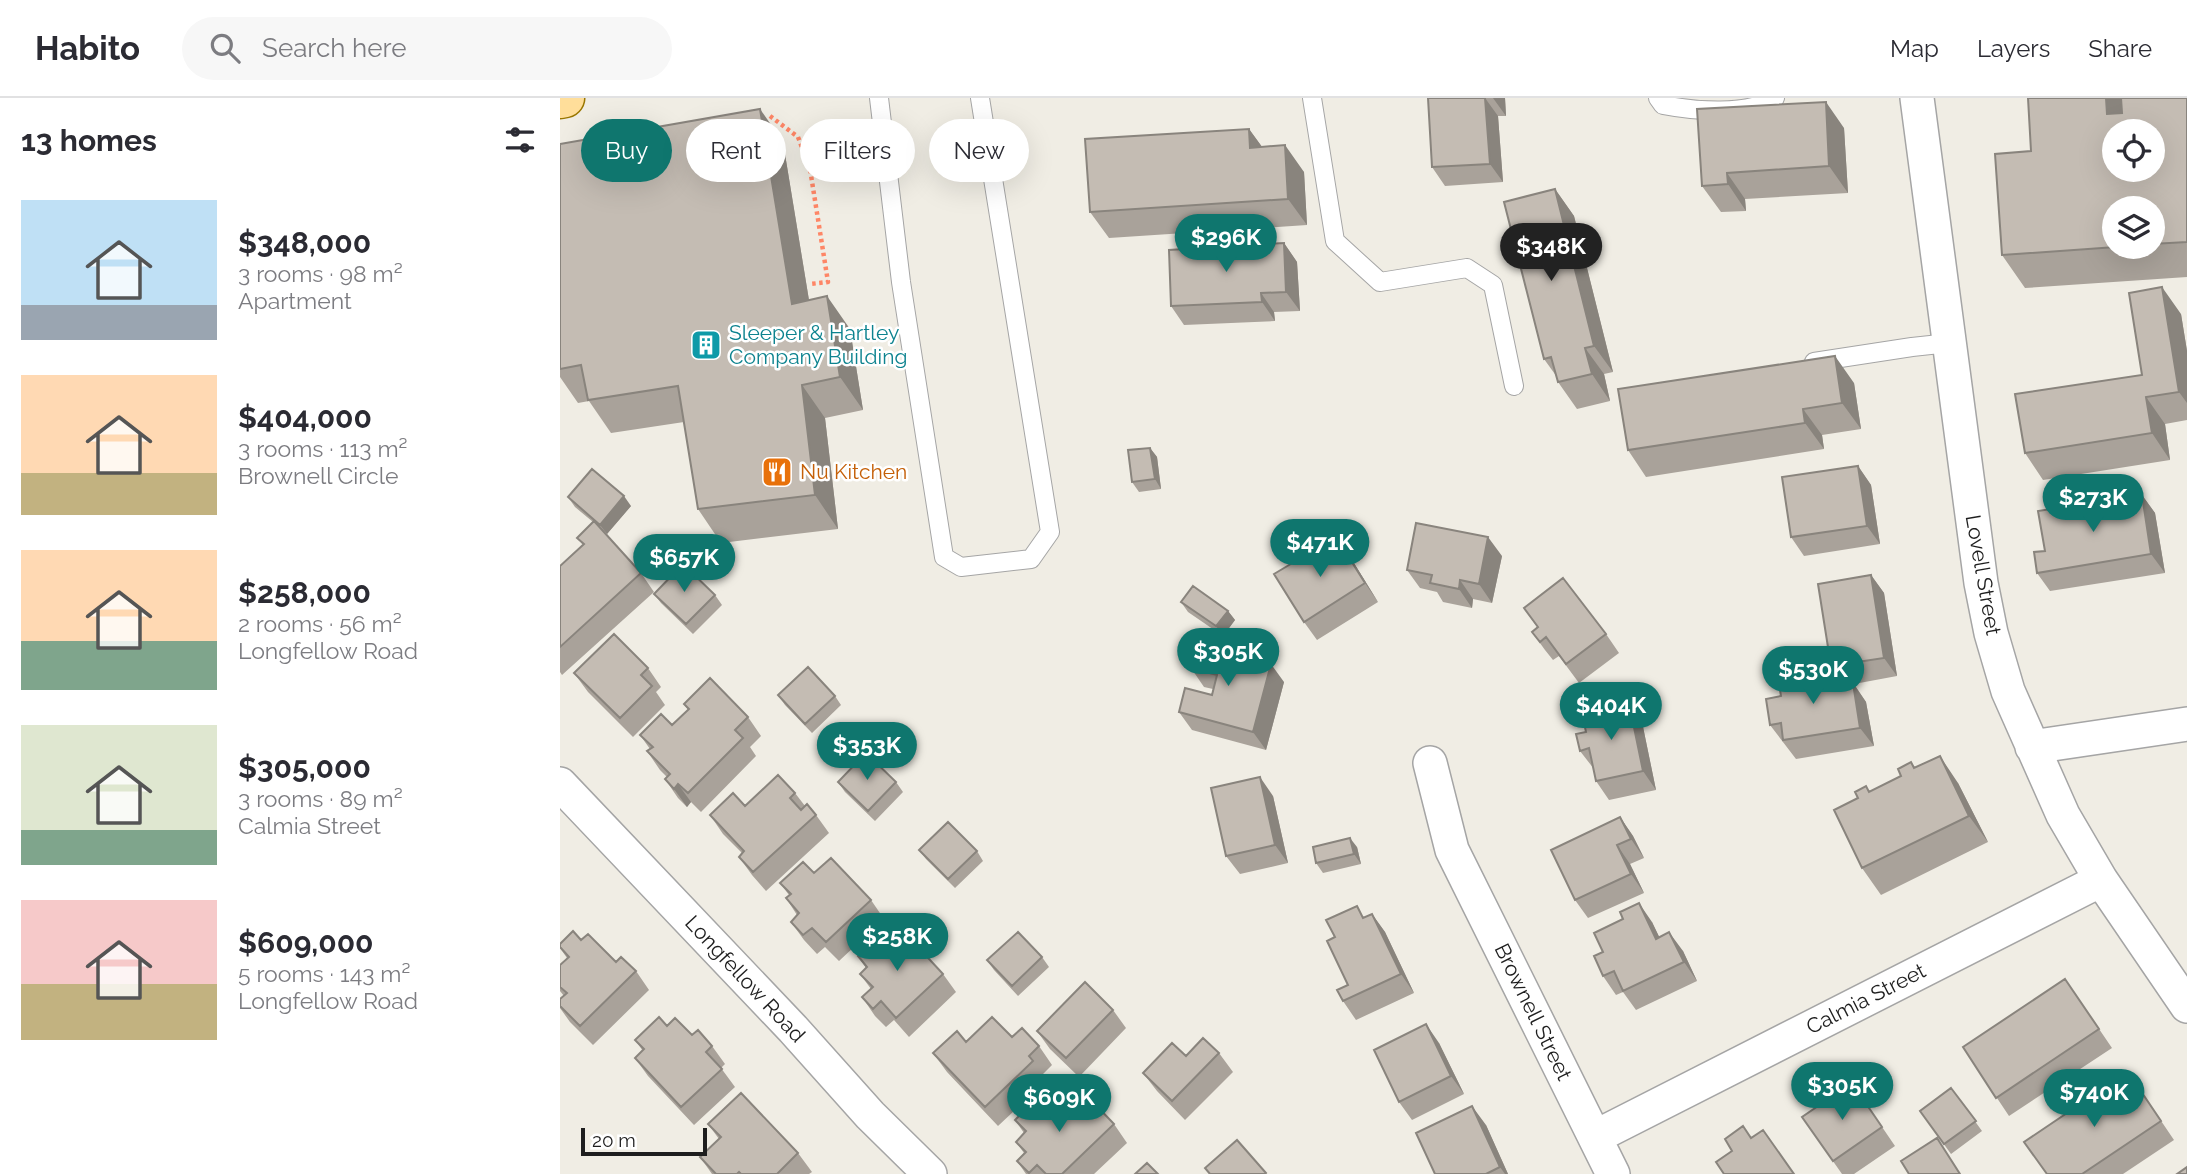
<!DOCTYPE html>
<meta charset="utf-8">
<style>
:root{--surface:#fff;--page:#f7f7f7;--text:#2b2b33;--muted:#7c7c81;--line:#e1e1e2;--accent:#0f766e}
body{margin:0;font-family:Raleway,sans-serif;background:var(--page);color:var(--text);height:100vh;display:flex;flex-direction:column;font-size:26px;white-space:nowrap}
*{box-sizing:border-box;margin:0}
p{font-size:23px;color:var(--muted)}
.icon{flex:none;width:38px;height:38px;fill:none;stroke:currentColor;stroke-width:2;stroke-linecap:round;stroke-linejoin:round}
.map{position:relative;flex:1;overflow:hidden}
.details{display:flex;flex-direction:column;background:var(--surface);width:560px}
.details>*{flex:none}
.banner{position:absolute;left:21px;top:21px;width:665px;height:63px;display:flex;gap:14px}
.controls{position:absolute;left:1542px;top:21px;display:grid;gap:14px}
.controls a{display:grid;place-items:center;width:63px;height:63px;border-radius:50%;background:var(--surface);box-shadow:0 7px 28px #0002;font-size:35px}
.scale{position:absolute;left:21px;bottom:18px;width:126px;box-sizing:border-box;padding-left:7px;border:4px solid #1e1e1e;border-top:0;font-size:19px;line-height:24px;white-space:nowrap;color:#1e1e1e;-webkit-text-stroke:5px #fff;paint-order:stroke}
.price{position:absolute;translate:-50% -60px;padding:0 16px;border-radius:24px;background:var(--accent);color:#fff;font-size:23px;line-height:46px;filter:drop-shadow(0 2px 4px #0008)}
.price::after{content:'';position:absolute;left:50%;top:42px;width:21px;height:16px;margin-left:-10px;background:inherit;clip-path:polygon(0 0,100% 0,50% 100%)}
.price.selected{background:#222;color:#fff}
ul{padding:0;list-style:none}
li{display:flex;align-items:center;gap:21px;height:175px;padding:0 21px}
li span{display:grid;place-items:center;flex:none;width:196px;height:140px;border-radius:0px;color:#555}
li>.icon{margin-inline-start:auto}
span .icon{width:84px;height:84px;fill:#fffc;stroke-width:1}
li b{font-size:30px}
h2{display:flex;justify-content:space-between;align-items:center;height:84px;padding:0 21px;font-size:30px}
.pill{padding:0 24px;border-radius:32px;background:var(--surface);box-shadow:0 7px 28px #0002;font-size:24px;line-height:63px}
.pill.selected{background:var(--accent);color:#fff}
header{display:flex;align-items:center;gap:42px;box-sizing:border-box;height:98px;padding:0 35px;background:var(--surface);border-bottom:2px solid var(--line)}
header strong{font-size:33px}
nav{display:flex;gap:38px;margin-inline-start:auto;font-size:24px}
.search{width:490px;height:63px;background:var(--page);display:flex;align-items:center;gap:18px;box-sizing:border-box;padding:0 24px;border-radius:38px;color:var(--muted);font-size:26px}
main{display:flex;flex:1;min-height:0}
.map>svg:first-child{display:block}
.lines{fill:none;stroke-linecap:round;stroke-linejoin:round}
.service-casing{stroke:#a5a5a5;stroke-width:20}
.minor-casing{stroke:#a5a5a5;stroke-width:36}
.primary-casing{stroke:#997600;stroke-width:41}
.path{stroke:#fe8666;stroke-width:4.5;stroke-dasharray:3.5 3.5;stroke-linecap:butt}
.service{stroke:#fff;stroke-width:18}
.minor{stroke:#fff;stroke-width:33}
.primary{stroke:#ffde9a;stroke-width:38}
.wall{fill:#a9a29a;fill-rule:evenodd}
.shaded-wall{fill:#89847d}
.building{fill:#c4bcb3;stroke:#89847d;stroke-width:2;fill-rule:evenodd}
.labels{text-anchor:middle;stroke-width:5;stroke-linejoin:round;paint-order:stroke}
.culture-label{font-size:21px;fill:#0d838f;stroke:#fff;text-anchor:start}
.food-label{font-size:21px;fill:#c56008;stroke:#fff;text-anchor:start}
.street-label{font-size:21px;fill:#1e1e1e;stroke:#fff}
</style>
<header>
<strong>Habito</strong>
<div class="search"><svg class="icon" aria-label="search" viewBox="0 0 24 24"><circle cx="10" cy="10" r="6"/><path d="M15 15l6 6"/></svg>Search here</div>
<nav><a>Map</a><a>Layers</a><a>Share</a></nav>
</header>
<main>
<section class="details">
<h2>13 homes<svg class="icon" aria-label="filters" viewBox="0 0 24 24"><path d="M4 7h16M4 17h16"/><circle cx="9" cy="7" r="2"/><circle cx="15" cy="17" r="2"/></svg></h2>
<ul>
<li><span style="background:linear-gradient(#bfe0f5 75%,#9aa5b1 0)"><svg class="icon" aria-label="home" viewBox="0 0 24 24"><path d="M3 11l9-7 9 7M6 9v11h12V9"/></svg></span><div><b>$348,000</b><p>3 rooms · 98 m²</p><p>Apartment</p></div></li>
<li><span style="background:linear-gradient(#ffd9b3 70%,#c2b280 0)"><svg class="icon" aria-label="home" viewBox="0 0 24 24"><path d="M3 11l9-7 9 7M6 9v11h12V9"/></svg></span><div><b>$404,000</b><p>3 rooms · 113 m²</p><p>Brownell Circle</p></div></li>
<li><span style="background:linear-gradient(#ffd9b3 65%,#7fa58c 0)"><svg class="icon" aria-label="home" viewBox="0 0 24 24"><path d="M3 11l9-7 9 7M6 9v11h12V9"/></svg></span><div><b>$258,000</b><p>2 rooms · 56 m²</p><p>Longfellow Road</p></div></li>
<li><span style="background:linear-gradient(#dfe7d0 75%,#7fa58c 0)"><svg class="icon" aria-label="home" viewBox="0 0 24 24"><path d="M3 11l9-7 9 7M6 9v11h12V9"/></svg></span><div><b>$305,000</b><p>3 rooms · 89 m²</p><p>Calmia Street</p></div></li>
<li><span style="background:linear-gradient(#f6c9c9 60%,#c2b280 0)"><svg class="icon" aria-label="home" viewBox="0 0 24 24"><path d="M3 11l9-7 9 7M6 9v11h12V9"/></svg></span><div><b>$609,000</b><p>5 rooms · 143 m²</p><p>Longfellow Road</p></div></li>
</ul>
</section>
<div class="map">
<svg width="1627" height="1076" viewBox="0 0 1627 1076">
<rect width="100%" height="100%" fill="#f0ede4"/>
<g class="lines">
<g class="service-casing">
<path id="service" d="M319,0L341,184L384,459L401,469L471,461L490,434L420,0
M752,0L775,143L820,184L907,170L933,187L954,288
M1098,0L1103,7C1134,13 1188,18 1215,0
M1254,264L1352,249L1389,245"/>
</g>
<g class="minor-casing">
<path id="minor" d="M1357,0L1421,485L1431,535L1448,593L1503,717L1541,782L1627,908
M1472,649L1627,626
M870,665L892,752L1053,1076
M0,686L233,931L310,1017L370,1076
M1035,1039L1541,782"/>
</g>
<g class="primary-casing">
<path id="primary" d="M0,1L5,0"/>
</g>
<path class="path" d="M210,18L238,39L250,71L268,184L250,186"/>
<use href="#service" class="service"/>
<use href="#minor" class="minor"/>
<use href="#primary" class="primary"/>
</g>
<path class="wall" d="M868,0H945L946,18H938L943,84L885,88L872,69Z
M1627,0V179L1465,190L1442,157L1471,53ZM1592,110V149H1554Z
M1137,11L1284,30L1288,95L1185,101L1186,113L1161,114L1142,88Z
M689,31L702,49L744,74L747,127L549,140L530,114Z
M223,44L249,202L290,231L303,312L265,320L278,431L161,445L138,411L124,324L51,335L29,303L18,305L0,279V46Z
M995,91L1014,118L1053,274L1044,276L1050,303L1017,311L998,284L997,279L984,261Z
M724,145L737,164L740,213L714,214L715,223L624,227L611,208Z
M1621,216L1627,253V322L1605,326L1610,362L1483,382L1465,355L1582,277Z
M1294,285L1301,331L1262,337L1264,351L1086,379L1068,352Z
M590,350L597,359L601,391L579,394L572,384Z
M1298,368L1311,387L1320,446L1244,458L1231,439Z
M1582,397L1595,415L1605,475L1490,493L1477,475L1485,453Z
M8,399L71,408L47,436L42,432L81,475L94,494L2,577L0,574V468L23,447L17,440L33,424L15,409Z
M789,457L818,504L757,542L744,524Z
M942,458L932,505L913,501L912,510L883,504L877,494L860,490L847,472Z
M1311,477L1324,495L1337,578L1294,586L1306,604L1314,648L1236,661L1210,627L1221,598L1273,571L1271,568Z
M94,496L155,497L162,507L133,536L101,505Z
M621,504L668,513L675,522L663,538L628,514Z
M964,510L1046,536L1059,555L1019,585L999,558L993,562L985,552L972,534L977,529Z
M88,570L101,589L96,594L105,607L73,639L28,594L14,575Z
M631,570L724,584L706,652L632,632L619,614L652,597L653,591L644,589Z
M218,597L275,598L281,607L252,635L225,607Z
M124,606L188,619L201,638L190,649L196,658L141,714L131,704L127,709L118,700L105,681L107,679L100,672L87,653L90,651L80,637L112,627L128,612Z
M1082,624L1096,692L1049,702L1036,683L1034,671L1020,653L1026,634Z
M1351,664L1355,670L1398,685L1428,744L1321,797L1302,770L1298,700L1341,678Z
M278,684H336L343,694L315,723L285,694Z
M235,695L245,708L256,717L269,735L206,793L192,777L179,759L182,755L163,736L150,717Z
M713,698L728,765L680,776L666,758Z
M1060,719L1073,738L1084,760L1070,766L1084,795L1028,820L1015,802Z
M797,749L801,766L763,775L756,765Z
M359,752L417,753L423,763L395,790L366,761Z
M254,775L311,802L324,821L279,863L265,849L257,856L244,842L231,824L237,817L226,800L229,797L220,785Z
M812,816L825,834L854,895L796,922L783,903L788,887L775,839L805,819Z
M1092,824L1099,839L1123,853L1137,883L1076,912L1063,894L1056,897L1043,878V854Z
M21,842L56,864L76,873L89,892L33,947L10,924L0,910V901L4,898L0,893V867L7,860L0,850Z
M332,846L383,876L396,894L349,939L334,922L326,929L315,918L302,899L311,891L300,876L306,870L298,858Z
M482,859L489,869L458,898L434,872L427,862Z
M1505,881L1552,950L1449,1018L1403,949Z
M553,912L566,930L519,979L490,951L477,933Z
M107,928L132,937L152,948L165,966L161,970L175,989L134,1027L88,978L75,960L83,953L75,942Z
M452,939L479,948L492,967L483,976L487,982L438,1028L387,974L373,955L406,944Z
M879,945L904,996L852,1022L839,1004Z
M659,955L673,974L625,1022L597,993L583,975L626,958Z
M1568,974L1614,1042L1563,1076H1487Z
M1292,985L1335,1048L1294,1076H1282L1242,1019Z
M1391,990L1422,1033L1391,1056L1360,1013Z
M491,1010L515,1014L554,1026L567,1045L534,1076H466L457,1063L464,1055L456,1044L464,1035L455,1022Z
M148,1026L238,1055L252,1074L249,1076H152L140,1059L159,1041Z
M926,1027L948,1076H875Z"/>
<path class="shaded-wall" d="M925,0L938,18L943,84L930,66Z
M933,0H945L946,18Z
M1546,0H1566L1569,33L1547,16Z
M1266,4L1284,30L1288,95L1269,68Z
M200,11L223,44L255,239L232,206Z
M689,31L708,57L690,50Z
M725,47L744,74L747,127L728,101Z
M1167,75L1185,101L1186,113L1168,86Z
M995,91L1014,118L1053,274L1034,248Z
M724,145L737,164L740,213L726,194Z
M1602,189L1621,216L1627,253V305L1619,294Z
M701,195L714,214L715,223L702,204Z
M267,198L290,231L303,312L280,279Z
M1025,250L1044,276L1050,303L1032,276Z
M1275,258L1294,285L1301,331L1282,305Z
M242,287L265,320L278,431L255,397Z
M1586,299L1605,326L1610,362L1592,335Z
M1243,311L1262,337L1264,351L1245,325Z
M590,350L597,359L601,391L595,381Z
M1298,368L1311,387L1320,446L1307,428Z
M1582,397L1595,415L1605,475L1591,456Z
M64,398L71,408L47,436L40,427Z
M776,439L789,457L818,504L805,485Z
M928,439L942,458L932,505L919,486Z
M1311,477L1324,495L1337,578L1324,560Z
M900,482L913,501L912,510L899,491Z
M668,513L675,522L663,538L656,528Z
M711,566L724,584L706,652L693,634Z
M1274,571L1287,590L1277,588Z
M1293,585L1306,604L1314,648L1300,630Z
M1069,605L1082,624L1096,692L1083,673Z
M1380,658L1398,685L1428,744L1409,718Z
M700,679L713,698L728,765L715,747Z
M118,686L131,704L127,709L114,691Z
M1060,719L1073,738L1084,760L1071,741Z
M790,740L797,749L801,766L794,756Z
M1057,747L1070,766L1084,795L1071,776Z
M1079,805L1092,824L1109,859L1096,841Z
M812,816L825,834L854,895L841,876Z
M1109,834L1123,853L1137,883L1124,864Z
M866,926L879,945L904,996L891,978Z
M912,1008L926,1027L948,1076H945L940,1069Z"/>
<path class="building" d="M868,0H925L930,66L872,69Z
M1468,0H1546L1547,16L1562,15L1561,0H1627V144L1592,146V110H1554V149H1556L1442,157L1435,56L1471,53ZM1554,33H1592V72H1554Z
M1266,4L1269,68L1167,75L1168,86L1142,88L1137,11Z
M200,11L232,206L267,198L280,279L242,287L255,397L138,411L118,288L28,302L21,267L0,271V46Z
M689,31L690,50L725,47L728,101L530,114L525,41Z
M995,91L1034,248L1025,250L1032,276L998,284L991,259L984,261L944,104Z
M724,145L726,194L701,195L702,204L611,208L609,152Z
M1602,189L1619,294L1586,299L1592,335L1465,355L1455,296L1582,277L1569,195Z
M1275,258L1282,305L1243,311L1245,325L1068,352L1058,291Z
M590,350L595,381L572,384L568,352Z
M1298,368L1307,428L1231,439L1222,379Z
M32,371L64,398L40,427L8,399Z
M1582,397L1591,456L1477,475L1474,454L1485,453L1478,413Z
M34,423L81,475L0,549V468L24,446L17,440Z
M856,425L928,439L919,486L900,482L899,491L870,485L872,477L847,472Z
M776,439L805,485L744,524L714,476Z
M123,466L155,497L126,526L94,496Z
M1311,477L1324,560L1271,568L1258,486Z
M1003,480L1046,536L1006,566L986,539L980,544L972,534L978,529L964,510Z
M633,488L668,513L656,528L621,504Z
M54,536L88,570L81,577L92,588L60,620L14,575Z
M637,545L711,566L693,634L619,614L625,590L652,597L657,577L631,570Z
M248,569L275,598L245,626L218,597Z
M1274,571L1277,588L1293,585L1300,630L1223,642L1221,625L1210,627L1206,601L1221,598L1218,580Z
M150,580L188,619L175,632L183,640L128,695L118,686L114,691L105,681L110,676L87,653L93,649L80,637L101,616L112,627L129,611L124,606Z
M1069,605L1083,673L1036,683L1029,650L1020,653L1016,636L1026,634L1022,615Z
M306,655L336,684L308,713L278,684Z
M1380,658L1409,718L1302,770L1274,712L1298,700L1295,694L1306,688L1309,694L1341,678L1338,671L1351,664L1354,670Z
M218,677L235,695L230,700L241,712L247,706L256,717L193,774L179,759L184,753L150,717L173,695L185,708Z
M700,679L715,747L666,758L651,690Z
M1060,719L1071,741L1057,747L1071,776L1015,802L991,752Z
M388,724L417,753L388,781L359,752Z
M790,740L794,756L756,765L753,749Z
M271,760L311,802L266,844L252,830L243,837L231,824L239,815L226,800L231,796L220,785L243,764L254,775Z
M1079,805L1096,841L1109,834L1124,864L1063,893L1054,873L1043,878L1034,858L1043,854L1034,835L1063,821L1060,814Z
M797,808L803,820L812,816L841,876L783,903L777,892L788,887L767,843L775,839L766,822Z
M13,833L21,842L28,836L56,864L61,859L76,873L20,928L0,908V901L7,895L0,889V867L9,859L0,849V846Z
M344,834L383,876L336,920L321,903L313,911L302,899L313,889L300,876L307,869L298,858L322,835L332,846Z
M458,834L482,859L452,888L427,862Z
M1505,881L1539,931L1436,1000L1403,949Z
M525,884L553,912L506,960L477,933Z
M99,919L107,928L115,920L132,937L138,932L152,948L146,954L162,971L121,1009L75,960L84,951L75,942Z
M432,919L452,939L462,930L479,948L469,958L473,963L425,1009L373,955L397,933L406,944Z
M866,926L891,978L839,1004L814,952Z
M643,940L659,955L612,1003L583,975L612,945L626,958Z
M1568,974L1601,1023L1522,1076H1487L1464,1044Z
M1292,985L1322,1029L1273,1063L1242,1019Z
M1391,990L1416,1023L1384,1046L1360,1013Z
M181,995L238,1055L217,1076H181L179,1074L177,1076H156L140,1059L161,1039L148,1026Z
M479,998L491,1010L501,1000L515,1014L530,1001L554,1026L502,1076H486L477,1067L469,1075L457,1063L466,1054L456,1044L466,1033L455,1022Z
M912,1008L940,1069L926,1076H875L856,1035Z
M1183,1028L1191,1040L1203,1032L1234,1076H1164L1156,1064L1172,1053L1165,1041Z
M1377,1040L1400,1076H1349L1341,1063Z
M677,1042L706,1075L705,1076H650L645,1070Z
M587,1065L598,1076H575Z
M1627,1069V1076H1617Z"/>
<defs>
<g id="building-square" transform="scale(1.575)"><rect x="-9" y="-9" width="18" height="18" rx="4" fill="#0f9aa8" stroke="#fff"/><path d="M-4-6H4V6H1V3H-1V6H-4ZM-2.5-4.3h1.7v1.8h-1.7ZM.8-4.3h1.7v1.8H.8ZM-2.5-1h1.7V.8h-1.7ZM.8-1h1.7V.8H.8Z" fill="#fff"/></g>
<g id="restaurant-square" transform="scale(1.575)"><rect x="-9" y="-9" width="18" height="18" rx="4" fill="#e8710a" stroke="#fff"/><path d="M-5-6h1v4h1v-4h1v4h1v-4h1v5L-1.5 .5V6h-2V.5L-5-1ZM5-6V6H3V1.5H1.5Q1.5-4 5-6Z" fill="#fff"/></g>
</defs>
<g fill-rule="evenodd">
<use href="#building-square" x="146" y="247"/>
<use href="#restaurant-square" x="217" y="374"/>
</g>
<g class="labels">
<g class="culture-label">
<text x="169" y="242">Sleeper &amp; Hartley<tspan x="169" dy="24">Company Building</tspan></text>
</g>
<g class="food-label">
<text x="240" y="381">Nu Kitchen</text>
</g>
<g class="street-label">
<text transform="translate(1423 477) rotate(80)" y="7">Lovell Street</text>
<text transform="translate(185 881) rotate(47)" y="7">Longfellow Road</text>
<text transform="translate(1306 901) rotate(-27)" y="7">Calmia Street</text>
<text transform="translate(973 914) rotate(64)" y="7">Brownell Street</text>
</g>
</g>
</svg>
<div class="controls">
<a><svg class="icon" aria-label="locate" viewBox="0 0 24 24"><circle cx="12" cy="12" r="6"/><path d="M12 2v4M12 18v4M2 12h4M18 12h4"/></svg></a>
<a><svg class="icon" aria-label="layers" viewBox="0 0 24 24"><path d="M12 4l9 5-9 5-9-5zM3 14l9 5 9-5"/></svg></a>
</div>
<div class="scale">20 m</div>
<b class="price" style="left:666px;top:176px">$296K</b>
<b class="price selected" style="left:991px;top:185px">$348K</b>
<b class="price" style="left:1533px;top:436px">$273K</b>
<b class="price" style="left:760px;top:481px">$471K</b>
<b class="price" style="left:124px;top:496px">$657K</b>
<b class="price" style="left:668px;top:590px">$305K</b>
<b class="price" style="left:1253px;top:608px">$530K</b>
<b class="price" style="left:1051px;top:644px">$404K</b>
<b class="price" style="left:307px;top:684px">$353K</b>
<b class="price" style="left:337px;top:875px">$258K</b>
<b class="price" style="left:1282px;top:1024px">$305K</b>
<b class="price" style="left:1534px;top:1031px">$740K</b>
<b class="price" style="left:499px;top:1036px">$609K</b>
<div class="banner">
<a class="pill selected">Buy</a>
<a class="pill">Rent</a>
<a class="pill">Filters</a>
<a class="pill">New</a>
</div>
</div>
</main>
